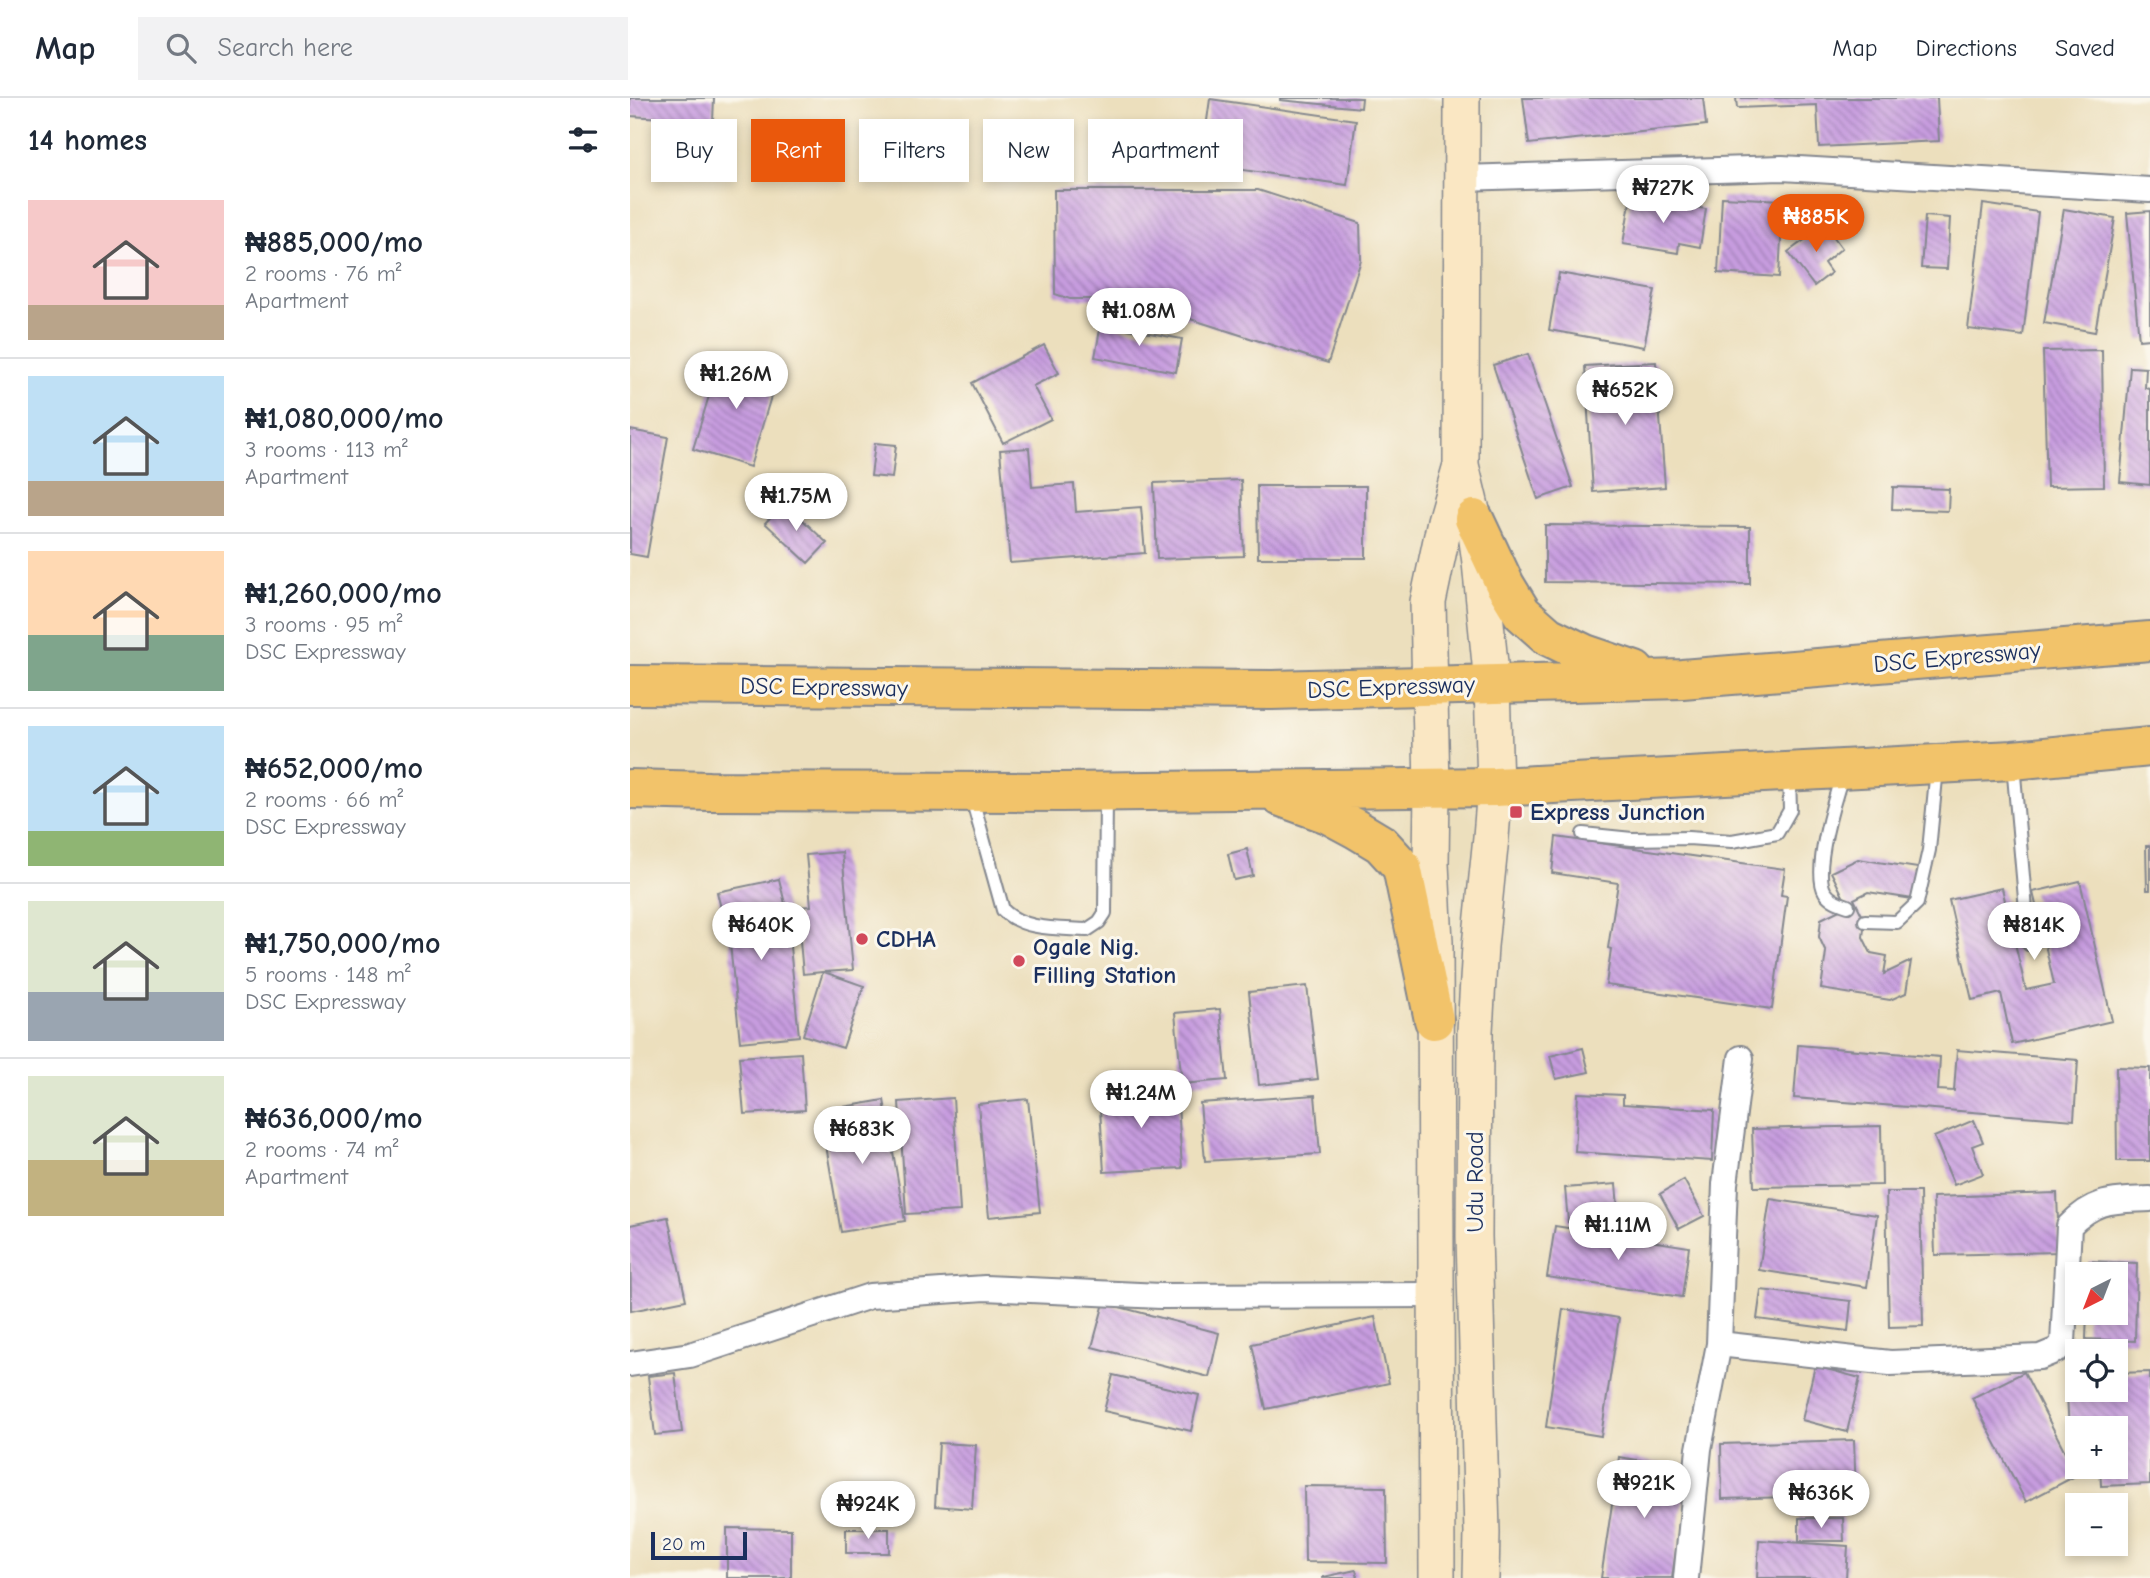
<!DOCTYPE html>
<meta charset="utf-8">
<style>
:root{--surface:#fff;--page:#f2f2f3;--text:#1f2937;--muted:#747a83;--line:#e0e1e3;--accent:#ea580c}
body{margin:0;font-family:"Comic Neue",sans-serif;background:var(--page);color:var(--text);height:100vh;display:flex;flex-direction:column;font-size:26px;white-space:nowrap}
*{box-sizing:border-box;margin:0}
p{font-size:23px;color:var(--muted)}
.icon{flex:none;width:38px;height:38px;fill:none;stroke:currentColor;stroke-width:2;stroke-linecap:round;stroke-linejoin:round}
.map{position:relative;flex:1;overflow:hidden}
.sheet{display:flex;flex-direction:column;background:var(--surface);width:630px}
.sheet>*{flex:none}
.hud{position:absolute;left:21px;top:21px;width:665px;height:63px;display:flex;gap:14px}
.needle{width:46px;rotate:222deg}
.buttons{position:absolute;left:1435px;top:1164px;display:grid;gap:14px}
.buttons a{display:grid;place-items:center;width:63px;height:63px;border-radius:0px;background:var(--surface);box-shadow:0 4px 10px #0003;font-size:35px}
.scale{position:absolute;left:21px;bottom:18px;width:96px;box-sizing:border-box;padding-left:7px;border:4px solid #1b2f5e;border-top:0;font-size:19px;line-height:24px;white-space:nowrap;color:#1b2f5e;-webkit-text-stroke:5px #fbf7ec;paint-order:stroke}
.price{position:absolute;translate:-50% -60px;padding:0 16px;border-radius:24px;background:#fff;color:#222;font-size:23px;line-height:46px;filter:drop-shadow(0 2px 4px #0008)}
.price::after{content:'';position:absolute;left:50%;top:42px;width:21px;height:16px;margin-left:-10px;background:inherit;clip-path:polygon(0 0,100% 0,50% 100%)}
.price.on{background:var(--accent);color:#fff}
ul{padding:0;list-style:none}
li{display:flex;align-items:center;gap:21px;height:175px;padding:0 28px}
li+li{border-top:2px solid var(--line)}
li span{display:grid;place-items:center;flex:none;width:196px;height:140px;border-radius:0px;color:#555}
li>.icon{margin-inline-start:auto}
span .icon{width:84px;height:84px;fill:#fffc;stroke-width:1}
li b{font-size:30px}
h2{display:flex;justify-content:space-between;align-items:center;height:84px;padding:0 28px;font-size:30px}
.chip{padding:0 24px;border-radius:0px;background:var(--surface);box-shadow:0 4px 10px #0003;font-size:24px;line-height:63px}
.chip.on{background:var(--accent);color:#fff}
header{display:flex;align-items:center;gap:42px;box-sizing:border-box;height:98px;padding:0 35px;background:var(--surface);border-bottom:2px solid var(--line)}
header strong{font-size:33px}
nav{display:flex;gap:38px;margin-inline-start:auto;font-size:24px}
.search{width:490px;height:63px;background:var(--page);display:flex;align-items:center;gap:18px;box-sizing:border-box;padding:0 24px;border-radius:0px;color:var(--muted);font-size:26px}
main{display:flex;flex:1;min-height:0}
.map>svg:first-child{display:block}
.building{fill:url(#building-back-hatch)}
.lines{fill:none;stroke-linecap:round;stroke-linejoin:round}
.lane-casing{stroke:#84878e;stroke-width:16}
.street-casing{stroke:#84878e;stroke-width:28}
.secondary-casing{stroke:#84878e;stroke-width:38}
.primary-casing{stroke:#84878e;stroke-width:42}
.lane{stroke:#fff;stroke-width:12}
.street{stroke:#fff;stroke-width:24}
.secondary{stroke:#fae7c3;stroke-width:35}
.primary{stroke:#f2c36a;stroke-width:38}
.poi-dot{fill:#d1495b;stroke:#fbf7ec;stroke-width:2.5}
.labels{text-anchor:middle;stroke-width:6;stroke-linejoin:round;paint-order:stroke}
.street-label{font-size:24px;fill:#1b2f5e;stroke:#fbf7ec}
.poi-label{font-size:24px;font-weight:bold;fill:#1b2f5e;stroke:#fbf7ec;text-anchor:start}
</style>
<header>
<strong>Map</strong>
<div class="search"><svg class="icon" aria-label="search" viewBox="0 0 24 24"><circle cx="10" cy="10" r="6"/><path d="M15 15l6 6"/></svg>Search here</div>
<nav><a>Map</a><a>Directions</a><a>Saved</a></nav>
</header>
<main>
<section class="sheet">
<h2>14 homes<svg class="icon" aria-label="filters" viewBox="0 0 24 24"><path d="M4 7h16M4 17h16"/><circle cx="9" cy="7" r="2"/><circle cx="15" cy="17" r="2"/></svg></h2>
<ul>
<li><span style="background:linear-gradient(#f6c9c9 75%,#b9a48a 0)"><svg class="icon" aria-label="home" viewBox="0 0 24 24"><path d="M3 11l9-7 9 7M6 9v11h12V9"/></svg></span><div><b>₦885,000/mo</b><p>2 rooms · 76 m²</p><p>Apartment</p></div></li>
<li><span style="background:linear-gradient(#bfe0f5 75%,#b9a48a 0)"><svg class="icon" aria-label="home" viewBox="0 0 24 24"><path d="M3 11l9-7 9 7M6 9v11h12V9"/></svg></span><div><b>₦1,080,000/mo</b><p>3 rooms · 113 m²</p><p>Apartment</p></div></li>
<li><span style="background:linear-gradient(#ffd9b3 60%,#7fa58c 0)"><svg class="icon" aria-label="home" viewBox="0 0 24 24"><path d="M3 11l9-7 9 7M6 9v11h12V9"/></svg></span><div><b>₦1,260,000/mo</b><p>3 rooms · 95 m²</p><p>DSC Expressway</p></div></li>
<li><span style="background:linear-gradient(#bfe0f5 75%,#8fb573 0)"><svg class="icon" aria-label="home" viewBox="0 0 24 24"><path d="M3 11l9-7 9 7M6 9v11h12V9"/></svg></span><div><b>₦652,000/mo</b><p>2 rooms · 66 m²</p><p>DSC Expressway</p></div></li>
<li><span style="background:linear-gradient(#dfe7d0 65%,#9aa5b1 0)"><svg class="icon" aria-label="home" viewBox="0 0 24 24"><path d="M3 11l9-7 9 7M6 9v11h12V9"/></svg></span><div><b>₦1,750,000/mo</b><p>5 rooms · 148 m²</p><p>DSC Expressway</p></div></li>
<li><span style="background:linear-gradient(#dfe7d0 60%,#c2b280 0)"><svg class="icon" aria-label="home" viewBox="0 0 24 24"><path d="M3 11l9-7 9 7M6 9v11h12V9"/></svg></span><div><b>₦636,000/mo</b><p>2 rooms · 74 m²</p><p>Apartment</p></div></li>
</ul>
</section>
<div class="map">
<svg width="1520" height="1480" viewBox="0 0 1520 1480">
<defs>
<pattern id="building-back-hatch" width="6" height="6" patternUnits="userSpaceOnUse" patternTransform="scale(1.75)"><rect width="6" height="6" fill="#c79cdf"/><path d="M-1 5l2 2M0 0l6 6M5-1l2 2" fill="none" stroke="#a180b8"/></pattern>
</defs>
<rect width="100%" height="100%" fill="#fbf7ec"/>
<filter id="ink" filterUnits="userSpaceOnUse"><feTurbulence type="fractalNoise" baseFrequency=".0143" numOctaves="2"/><feDisplacementMap in="SourceGraphic" scale="14" xChannelSelector="R" yChannelSelector="G"/><feConvolveMatrix kernelMatrix="1 2 1 2 8 2 1 2 1" color-interpolation-filters="sRGB"/></filter>
<filter id="wash" filterUnits="userSpaceOnUse"><feTurbulence type="fractalNoise" baseFrequency=".00686" numOctaves="4" result="noise"/><feDisplacementMap in="SourceGraphic" scale="28" xChannelSelector="R" yChannelSelector="G"/><feGaussianBlur stdDeviation="1.57" result="paint"/><feColorMatrix in="noise" values="0 0 0 0 0 0 0 0 0 0 0 0 0 0 0 0 0 1.4 0 .05"/><feComposite in="paint" operator="in"/></filter>
<g filter="url(#wash)">
<rect width="100%" height="100%" fill="#ecdfbd"/>
<g id="blocks">
<path class="building" d="M0,0H84L83,23L0,18Z
M650,0H732L731,10L650,2Z
M893,0H1073L1076,27L899,46Z
M1106,0H1307L1309,43L1189,49L1187,7L1107,10Z
M580,1L726,22L717,87L571,66Z
M424,92H628L730,125L731,162L698,265L526,210H495L468,201H440L425,196Z
M1001,98L1076,111L1070,149L1049,145L1048,155L993,146Z
M1092,99L1153,102L1149,179L1088,175Z
M1353,106L1408,114L1393,238L1338,231Z
M1434,111L1485,120L1465,234L1414,225Z
M1520,113V241L1509,242L1497,115Z
M1295,118L1320,120L1317,171L1291,170Z
M1195,127L1212,150L1194,165L1201,175L1184,188L1158,154Z
M929,175L1025,192L1014,249L919,232Z
M471,226L552,241L546,274L465,259Z
M414,247L429,275L403,288L421,321L373,345L342,285Z
M1472,252L1474,388L1417,389L1413,253Z
M898,256L943,389L908,401L863,267Z
M91,258L148,275L120,369L63,351Z
M1026,264L1035,389L963,394L955,268Z
M1500,269L1516,270L1515,290L1520,291V387L1490,384Z
M0,332L38,339L17,459L0,456Z
M245,345L266,347L262,380L241,378Z
M399,350L402,389L444,386L446,414L511,409L515,455L380,465L370,352Z
M611,382L614,458L527,461L524,385Z
M627,388H736V460H628Z
M1263,389L1319,391L1318,413L1262,411Z
M155,405L197,445L178,465L135,425Z
M915,427L1120,429V486L915,484Z
M926,739L1155,771L1151,797L1157,798L1142,911L976,887L981,851L978,850L988,785L922,775Z
M1516,748H1520V792H1517Z
M617,751L623,778L604,782L598,756Z
M212,754L223,872L194,874L234,888L213,950L173,937L193,874L173,876L167,809L181,808L176,757Z
M1228,761L1288,770L1283,801L1238,794L1224,801L1235,823L1233,839L1241,855L1257,858L1254,876L1281,863L1276,895L1260,902L1191,891L1196,854L1189,839L1191,821L1218,808L1201,774Z
M149,781L157,814L111,824L157,819L169,938L110,944L98,826L95,827L87,794Z
M1450,783L1482,923L1382,946L1371,895L1342,902L1319,802L1372,790L1396,892L1424,886L1403,794Z
M677,888L688,981L629,987L619,894Z
M590,911L597,982L552,986L545,915Z
M1168,947L1310,959L1308,992L1324,993L1327,952L1448,962L1444,1022L1164,1000Z
M953,950L959,974L926,981L920,958Z
M171,955L175,1012L114,1016L109,959Z
M1486,969L1520,970V1063H1487Z
M547,990L552,1070L474,1074L469,995Z
M948,995L993,997V1006L1084,1012L1082,1063L945,1054Z
M685,997L690,1056L575,1063L570,1005Z
M323,1000L330,1113L276,1116L269,1004Z
M398,1001L410,1114L359,1119L348,1006Z
M254,1002L275,1123L211,1134L190,1013Z
M1344,1022L1353,1044L1342,1048L1353,1076L1324,1087L1304,1039Z
M1251,1028L1252,1087L1124,1089L1122,1031Z
M1054,1082L1074,1118L1049,1131L1030,1096Z
M986,1086L989,1121L938,1124L935,1090Z
M1256,1094H1290L1293,1228L1259,1229Z
M1427,1095L1429,1154L1305,1157L1303,1099Z
M1140,1101L1247,1117L1237,1189L1129,1172Z
M38,1119L56,1202L1,1213L0,1127Z
M925,1128L1059,1149L1052,1199L917,1179Z
M1459,1163L1507,1165L1505,1243L1456,1241L1457,1214H1486V1176H1459Z
M1131,1192L1221,1203L1218,1233L1127,1221Z
M474,1205L589,1235L579,1279L462,1249Z
M933,1211L989,1220L971,1338L916,1329Z
M745,1219L759,1285L636,1311L622,1246Z
M1185,1268L1230,1280L1217,1334L1172,1322Z
M1394,1274L1447,1377L1396,1404L1342,1300Z
M1520,1274V1386L1471,1388L1470,1368H1486V1330H1447V1333L1439,1334L1436,1277H1447V1292H1486V1275Z
M45,1275L52,1334L25,1337L18,1278Z
M483,1277L569,1297L561,1333L474,1313Z
M1224,1342L1226,1397L1092,1401L1091,1346Z
M309,1345L346,1347L342,1411L305,1408Z
M989,1359L1058,1370L1042,1480H971Z
M674,1388L756,1389L757,1465L675,1464Z
M1169,1420H1213L1214,1443H1169Z
M97,1430L161,1431V1480H97Z
M216,1431H259V1455H216Z
M1129,1442L1218,1448L1216,1480H1127Z
M726,1472L728,1480H693V1479Z"/>
</g>
</g>
<g filter="url(#ink)">
<use href="#blocks" fill-opacity="0" stroke="#84878e" stroke-width="2"/>
<g class="lines">
<g class="lane-casing">
<path id="lane" d="M1383,666L1399,846
M1213,675C1205,699 1182,773 1195,794C1200,802 1209,805 1218,808
M341,697L373,812C394,833 429,830 457,832L469,824L475,815L476,698
M953,736L1002,741L1058,740L1102,743L1147,735L1160,712L1159,678
M1235,823L1267,824L1287,805L1299,752L1307,670"/>
</g>
<g class="street-casing">
<path id="street" d="M832,80L1152,70L1520,92
M1089,1246L1260,1265L1410,1259L1427,1252L1433,1245L1439,1128C1466,1100 1484,1103 1520,1101
M0,1266L60,1257L240,1198L355,1190L531,1198L805,1197
M1056,1480L1069,1351L1089,1246L1095,1086L1111,960"/>
</g>
<g class="secondary-casing">
<path id="secondary" d="M832,0L831,367L844,421L850,464L862,586L865,689L861,739L850,848L845,933L844,1138L852,1435L851,1480
M807,1480L805,844L801,766L802,690L798,504L815,423L831,367"/>
</g>
<g class="primary-casing">
<path id="primary" d="M844,421L875,487L892,515L918,538L955,556L1005,573
M0,587L642,592L1052,581L1520,543
M0,691L79,693L431,694L865,689L1383,662L1520,649
M651,699L698,716L726,731L751,746L772,769L804,922"/>
</g>
<use href="#lane" class="lane"/>
<use href="#street" class="street"/>
<use href="#secondary" class="secondary"/>
<use href="#primary" class="primary"/>
</g>
</g>
<g class="poi-dot">
<rect x="879" y="707" width="14" height="14" rx="3.5"/>
<circle cx="232" cy="841" r="7"/>
<circle cx="389" cy="863" r="7"/>
</g>
<g class="labels">
<g class="street-label">
<text transform="translate(1327 559) rotate(-5)" y="8">DSC Expressway</text>
<text transform="translate(194 589) rotate(1)" y="8">DSC Expressway</text>
<text transform="translate(761 589) rotate(-2)" y="8">DSC Expressway</text>
<text transform="translate(845 1084) rotate(-90)" y="8">Udu Road</text>
</g>
<g class="poi-label">
<text x="900" y="722">Express Junction</text>
<text x="246" y="849">CDHA</text>
<text x="403" y="857">Ogale Nig.<tspan x="403" dy="28">Filling Station</tspan></text>
</g>
</g>
</svg>
<div class="buttons">
<a><svg class="needle" viewBox="-14 -14 28 28"><path d="M0-13l5 13h-10z" fill="#e53935"/><path d="M0 13l5-13h-10z" fill="#747a83"/></svg></a>
<a><svg class="icon" aria-label="locate" viewBox="0 0 24 24"><circle cx="12" cy="12" r="6"/><path d="M12 2v4M12 18v4M2 12h4M18 12h4"/></svg></a>
<a>+</a>
<a>−</a>
</div>
<div class="scale">20 m</div>
<b class="price" style="left:1033px;top:127px">₦727K</b>
<b class="price on" style="left:1186px;top:156px">₦885K</b>
<b class="price" style="left:509px;top:250px">₦1.08M</b>
<b class="price" style="left:106px;top:313px">₦1.26M</b>
<b class="price" style="left:995px;top:329px">₦652K</b>
<b class="price" style="left:166px;top:435px">₦1.75M</b>
<b class="price" style="left:131px;top:864px">₦640K</b>
<b class="price" style="left:1404px;top:864px">₦814K</b>
<b class="price" style="left:511px;top:1032px">₦1.24M</b>
<b class="price" style="left:232px;top:1068px">₦683K</b>
<b class="price" style="left:988px;top:1164px">₦1.11M</b>
<b class="price" style="left:1014px;top:1422px">₦921K</b>
<b class="price" style="left:1191px;top:1432px">₦636K</b>
<b class="price" style="left:238px;top:1443px">₦924K</b>
<div class="hud">
<a class="chip">Buy</a>
<a class="chip on">Rent</a>
<a class="chip">Filters</a>
<a class="chip">New</a>
<a class="chip">Apartment</a>
</div>
</div>
</main>
